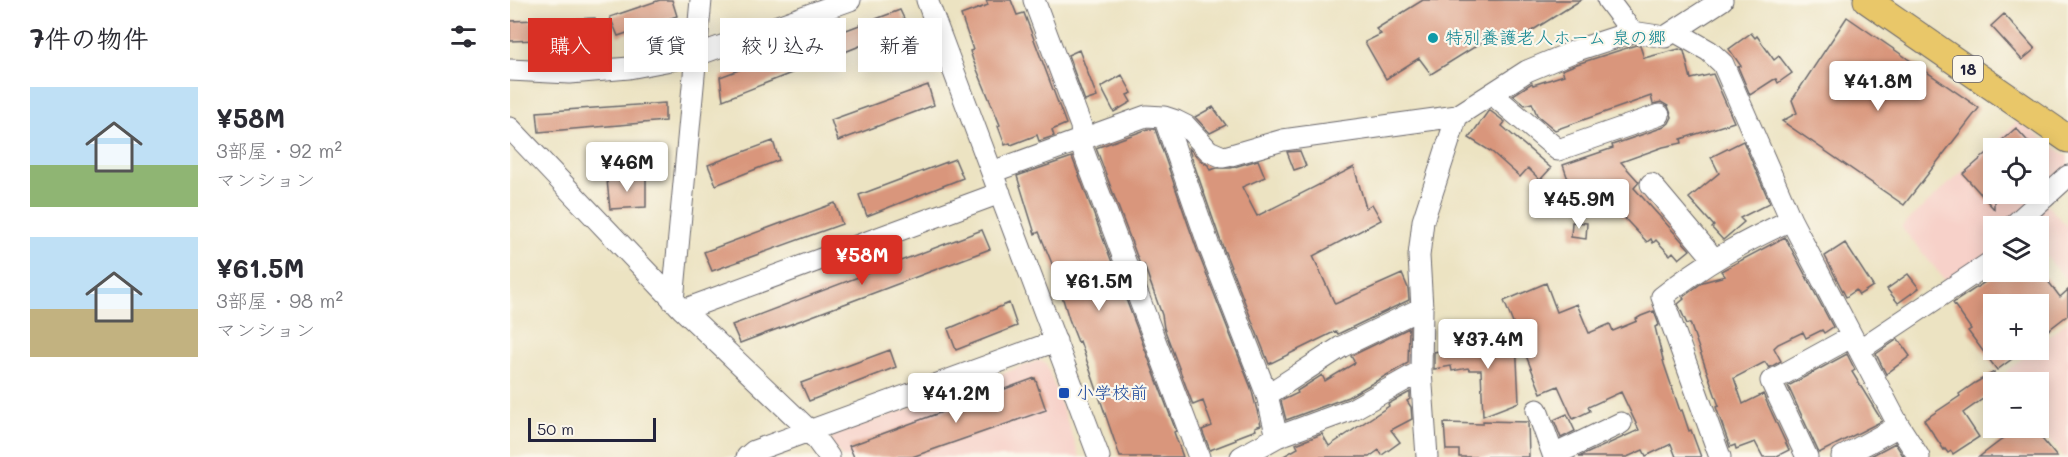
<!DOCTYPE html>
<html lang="ja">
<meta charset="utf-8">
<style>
:root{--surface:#fff;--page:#f2f2f3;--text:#2b2b33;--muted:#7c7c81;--accent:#d93025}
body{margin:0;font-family:Mali,"Klee One",sans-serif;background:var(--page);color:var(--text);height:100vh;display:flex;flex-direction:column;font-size:22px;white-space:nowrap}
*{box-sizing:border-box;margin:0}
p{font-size:20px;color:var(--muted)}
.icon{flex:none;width:33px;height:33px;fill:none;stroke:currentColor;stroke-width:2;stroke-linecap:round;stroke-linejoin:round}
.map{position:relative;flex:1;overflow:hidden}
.sheet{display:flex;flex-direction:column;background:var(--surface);width:510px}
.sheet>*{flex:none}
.guide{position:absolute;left:18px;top:18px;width:570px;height:54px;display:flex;gap:12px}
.buttons{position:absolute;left:1473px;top:138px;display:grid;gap:12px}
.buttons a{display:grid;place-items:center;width:66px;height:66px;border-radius:0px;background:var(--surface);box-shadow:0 3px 15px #0003;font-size:30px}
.scale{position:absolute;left:18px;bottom:15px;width:128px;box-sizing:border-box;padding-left:6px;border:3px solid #22223b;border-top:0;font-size:16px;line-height:21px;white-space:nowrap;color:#22223b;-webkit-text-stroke:4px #fbf7ec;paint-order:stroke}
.price{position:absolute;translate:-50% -51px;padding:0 14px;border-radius:6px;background:#fff;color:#222;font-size:20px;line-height:39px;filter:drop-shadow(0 2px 3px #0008)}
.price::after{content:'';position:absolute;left:50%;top:36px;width:18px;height:14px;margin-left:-9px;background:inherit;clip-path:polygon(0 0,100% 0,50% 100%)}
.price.active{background:var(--accent);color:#fff}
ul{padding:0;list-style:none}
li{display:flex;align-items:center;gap:18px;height:150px;padding:0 30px}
li span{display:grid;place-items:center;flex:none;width:168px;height:120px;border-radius:0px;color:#555}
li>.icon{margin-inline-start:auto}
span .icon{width:72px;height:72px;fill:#fffc;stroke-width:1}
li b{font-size:26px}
h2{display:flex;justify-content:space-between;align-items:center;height:72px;padding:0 30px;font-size:26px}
.chip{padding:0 21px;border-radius:0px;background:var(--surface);box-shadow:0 3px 15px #0003;font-size:21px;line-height:54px}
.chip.active{background:var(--accent);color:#fff}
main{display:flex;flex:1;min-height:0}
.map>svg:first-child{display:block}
.built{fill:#f7d1c9;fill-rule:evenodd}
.building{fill:#d9967c}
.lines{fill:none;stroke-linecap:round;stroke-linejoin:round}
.minor-casing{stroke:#69666a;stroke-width:23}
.major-casing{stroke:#69666a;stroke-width:29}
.minor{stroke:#fff;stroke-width:21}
.major{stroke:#e9c769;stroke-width:27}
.culture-dot{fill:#0f9aa8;stroke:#fbf7ec;stroke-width:2}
.transit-dot{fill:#1a4fb4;stroke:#fbf7ec;stroke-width:2}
.labels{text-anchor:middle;stroke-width:4.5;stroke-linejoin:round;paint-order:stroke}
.shield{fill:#fbf7ec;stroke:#636270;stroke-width:1.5}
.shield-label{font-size:16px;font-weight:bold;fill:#22223b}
.culture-label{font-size:18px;fill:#0d838f;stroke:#fbf7ec;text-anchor:start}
.transit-label{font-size:18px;fill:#164399;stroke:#fbf7ec;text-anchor:start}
</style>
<main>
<section class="sheet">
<h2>7件の物件<svg class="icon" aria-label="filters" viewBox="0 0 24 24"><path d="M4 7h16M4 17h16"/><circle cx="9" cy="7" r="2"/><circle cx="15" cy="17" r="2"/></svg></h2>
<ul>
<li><span style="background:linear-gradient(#bfe0f5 65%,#8fb573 0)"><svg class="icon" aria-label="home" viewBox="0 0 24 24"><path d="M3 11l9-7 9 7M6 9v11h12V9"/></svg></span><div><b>¥58M</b><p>3部屋 · 92 m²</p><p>マンション</p></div></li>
<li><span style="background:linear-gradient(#bfe0f5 60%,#c2b280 0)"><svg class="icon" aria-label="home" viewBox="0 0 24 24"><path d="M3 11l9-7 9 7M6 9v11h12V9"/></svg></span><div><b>¥61.5M</b><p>3部屋 · 98 m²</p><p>マンション</p></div></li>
</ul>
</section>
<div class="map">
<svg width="1558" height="457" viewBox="0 0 1558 457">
<rect width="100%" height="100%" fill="#fbf7ec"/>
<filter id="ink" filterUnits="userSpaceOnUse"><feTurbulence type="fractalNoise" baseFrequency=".0167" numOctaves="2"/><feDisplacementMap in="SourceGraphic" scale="12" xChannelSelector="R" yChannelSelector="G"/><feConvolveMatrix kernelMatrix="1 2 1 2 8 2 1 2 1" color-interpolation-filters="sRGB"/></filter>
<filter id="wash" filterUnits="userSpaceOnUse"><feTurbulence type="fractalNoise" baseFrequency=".008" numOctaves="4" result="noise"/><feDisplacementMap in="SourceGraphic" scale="24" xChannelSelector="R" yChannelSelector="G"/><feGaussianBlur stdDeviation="1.35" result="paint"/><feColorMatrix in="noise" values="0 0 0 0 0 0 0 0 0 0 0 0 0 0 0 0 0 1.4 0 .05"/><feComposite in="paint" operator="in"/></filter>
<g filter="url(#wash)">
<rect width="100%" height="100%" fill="#ece3c2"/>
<path class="built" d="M1508,121L1558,157V171L1497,226H1484L1483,255L1439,285L1391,227ZM1484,148H1528V194H1484Z
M1535,203L1558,227V281L1529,249L1528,226H1518L1519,217Z
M1558,320V457H1554L1529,427L1528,382H1502L1496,372L1522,350H1528L1529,344Z
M529,360L536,363L570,457H332L321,442L323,436Z"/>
<g id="blocks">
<path class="building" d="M150,0H162L167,16L108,36L100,17Z
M476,0H501L507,15L514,13L556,124L542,130L544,136L529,141L527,135L501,145L500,143L495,145L488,126L490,125L463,60L460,51L463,50L451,15L478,5Z
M913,0H1071L999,45L992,36L974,41L921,74L909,58L876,79L855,42L871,34L866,29Z
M390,10L398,27L213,100L210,77Z
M1494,14L1525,49L1512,60L1481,26Z
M1337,17L1469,108L1394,205L1272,121L1287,113L1282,100Z
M85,18V38L0,41V21Z
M1241,33L1245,38L1247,36L1264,60L1269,56L1282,73L1268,83L1266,79L1263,80L1240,95L1228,67L1231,66L1219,49Z
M1126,45L1130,46L1134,58L1169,49L1174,51L1181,79L1203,74L1224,122L1171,139L1172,143L1153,147L1111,162L1129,182L1124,188L1180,250L1169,259L1163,252L1160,255L1146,240L1143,243L1141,239L1137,242L1104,207L1099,211L1095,206L1089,211L1070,188L1062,191L1053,165L1103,148L1102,145L1154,127L1159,123L1162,117L1158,106L1151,102L1143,104L1141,96L1045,130L1027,115L1022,103L1015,105L1003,95L1022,83L1023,85L1054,75L1052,70L1067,64Z
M569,50L587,97L575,101L558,55Z
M612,75L622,93L617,95L621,102L604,112L591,87Z
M418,85L424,105L328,141L321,120Z
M155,103V121L29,132L27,112Z
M703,107L716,125L700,133L685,117Z
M979,110L995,122L992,126L1041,168L1030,180L1018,168L1010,177L982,152L959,138Z
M1506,128L1524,148H1484V209L1453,174Z
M638,129H645L687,250L741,388L751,425L745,427L746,430L725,438L726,440L700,450L692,430L702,426L693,401L683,405L654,328L652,315L634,265L631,267L586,148Z
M263,141L269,160L206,185L198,165Z
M1233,141L1260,203L1230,218L1234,222L1213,240L1202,228L1204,226L1179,198L1209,173L1201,157Z
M678,147L690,160L698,165L700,170L707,168H721L748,160L755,177L732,187L747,216L844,167L856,208L862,204L871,220L803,256L825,304L892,274L898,288L899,300L828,334L826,331L759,364L711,242Z
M790,151L796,166L784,170L777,152Z
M562,157L666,431L664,432L673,457H610L570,341L568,342L559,319L543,266L529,232L525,234L507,176Z
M445,159L453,178L357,216L349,195Z
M136,178V207L100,209L97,180Z
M325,203L332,224L202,271L194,252Z
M1062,222L1077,223L1076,239L1061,237Z
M472,230L480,249L361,294L230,343L222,325Z
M1275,237L1323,327L1314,333L1312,330L1296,338L1293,332L1268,344L1264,348L1271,361L1259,368L1255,362L1224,378L1233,404L1253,394L1279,450L1265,457H1253L1245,442L1226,449L1225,445L1220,447L1206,407L1209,406L1180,323L1177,324L1168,304L1174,299L1173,297L1193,282L1215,276L1211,271Z
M1335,243L1363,286L1349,295L1346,290L1336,297L1315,256Z
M1490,272H1526L1532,280L1535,277L1550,297L1558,290V315L1528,338V304H1484V350H1514L1487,370L1458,331L1461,329L1443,303Z
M1398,274L1409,288L1388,303L1377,289Z
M1036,283L1047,312L1067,304L1079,333L1100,324L1103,331L1127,321L1126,319L1131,316L1144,311L1149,325L1145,327L1154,364L1170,411L1172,410L1179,431L1181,430L1191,457H1166L1161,444L1136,456L1133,450L1117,457H1069L1129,430L1111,392L1078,407L1080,411L1063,419L1048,386L1031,393L994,301Z
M499,303L507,326L446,350L438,329Z
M899,328L898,363L838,397L776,420L771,401L788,393L787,391L812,375L815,381L845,363L841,356Z
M1388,339L1400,356L1376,374L1366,354Z
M1006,340L1009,402L973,416L971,370H959L958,368L942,371L941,366L924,369V352L957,346V343Z
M380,350L386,367L299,401L291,383Z
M1337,354L1345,370L1342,372L1372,421L1309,453L1278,386Z
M1484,372V391L1453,413L1469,437L1443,454L1441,451L1438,453L1435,449L1434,450L1414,420L1450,396L1449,394L1465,383Z
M525,378L536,410L402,457H344L339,446Z
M900,392V399L897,401L901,407L902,419L881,430L890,442L872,455L869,450L859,457H772L788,448L786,444L812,434L819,446L879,406L878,404Z
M1057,414L1065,431L1051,438L1044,420Z
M973,421L1018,422L1019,457H949V450H936L934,423L973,424Z
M1512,428H1523L1547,457H1469L1498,435L1500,437Z
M1385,443L1394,457H1359Z"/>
</g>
</g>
<g filter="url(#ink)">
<use href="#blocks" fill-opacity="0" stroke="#69666a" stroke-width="1.5"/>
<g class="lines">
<g class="minor-casing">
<path id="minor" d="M417,0L589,457
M524,0L571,126L573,150L689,457
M1098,0L1122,32
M1166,32L1199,51L1213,64L1281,220L1389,426L1409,457
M0,70L60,73L119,68L187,55L340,0
M982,94L1048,150L1149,115
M654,117L699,246L757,395L767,437L731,457
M0,128L173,310L300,431L319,457
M482,172L636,116L654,117L666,121L676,126L699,151L713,157L718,156L773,140L947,116L1017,71L1070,49L1122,32L1155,37L1212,0
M1141,184L1204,259
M1507,226L1505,224L1558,176
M163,301L191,0
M173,310L490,193
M1349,350L1484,260
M757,395L831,347L912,308
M1027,410L1044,457
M767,437L843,409L911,371
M1044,455L1111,423
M237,457L244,451L546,341
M917,457L911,371L912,308L909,256L913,221L947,116
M1210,457L1152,297C1193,264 1233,242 1281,220
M1297,457L1261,381L1341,337
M1332,457L1389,426"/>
</g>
<g class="major-casing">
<path id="major" d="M1357,0L1558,139"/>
</g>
<use href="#minor" class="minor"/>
<use href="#major" class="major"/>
</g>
</g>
<circle class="culture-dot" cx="923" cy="38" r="6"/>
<rect class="transit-dot" x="548" y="387" width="12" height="12" rx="3"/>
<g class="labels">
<rect class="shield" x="1443" y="56" width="30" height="26" rx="4.5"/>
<g class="shield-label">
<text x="1458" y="75">18</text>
</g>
<g class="culture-label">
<text x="935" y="44">特別養護老人ホーム 泉の郷</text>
</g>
<g class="transit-label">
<text x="566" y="399">小学校前</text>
</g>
</g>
</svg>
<div class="buttons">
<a><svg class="icon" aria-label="locate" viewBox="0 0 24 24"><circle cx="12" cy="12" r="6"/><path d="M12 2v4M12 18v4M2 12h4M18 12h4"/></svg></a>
<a><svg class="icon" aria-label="layers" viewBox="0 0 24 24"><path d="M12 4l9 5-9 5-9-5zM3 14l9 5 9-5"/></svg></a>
<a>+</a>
<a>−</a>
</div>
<div class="scale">50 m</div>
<b class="price" style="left:1368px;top:112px">¥41.8M</b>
<b class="price" style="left:117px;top:193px">¥46M</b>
<b class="price" style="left:1069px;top:230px">¥45.9M</b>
<b class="price active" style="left:352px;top:286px">¥58M</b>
<b class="price" style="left:589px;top:312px">¥61.5M</b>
<b class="price" style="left:978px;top:370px">¥37.4M</b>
<b class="price" style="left:446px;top:424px">¥41.2M</b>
<div class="guide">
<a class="chip active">購入</a>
<a class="chip">賃貸</a>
<a class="chip">絞り込み</a>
<a class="chip">新着</a>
</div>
</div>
</main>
